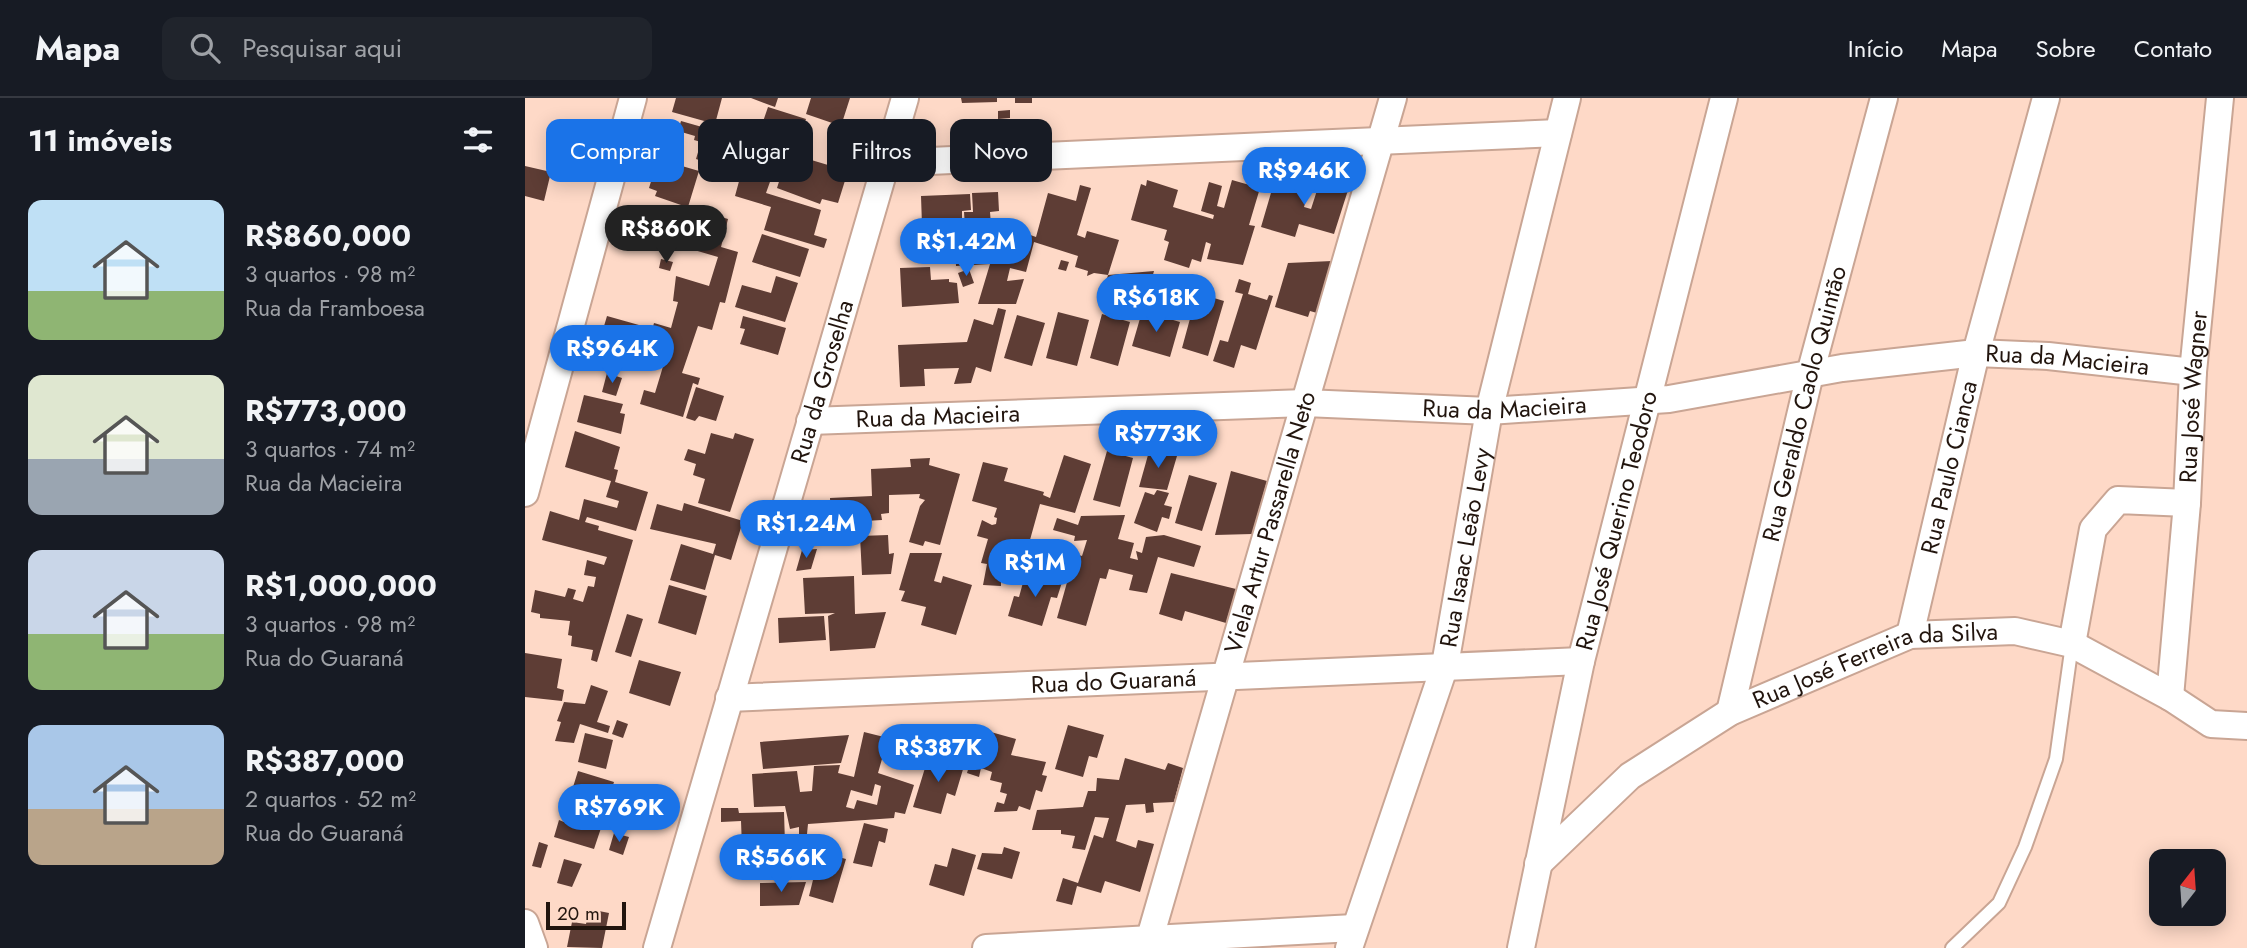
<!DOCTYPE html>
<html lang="pt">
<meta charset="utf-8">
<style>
:root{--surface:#171b24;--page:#20242c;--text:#f1f3f6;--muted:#9ea1a6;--line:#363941;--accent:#1a73e8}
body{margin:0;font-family:Jost,sans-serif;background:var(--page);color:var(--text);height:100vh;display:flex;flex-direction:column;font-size:26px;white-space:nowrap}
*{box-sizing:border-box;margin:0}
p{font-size:23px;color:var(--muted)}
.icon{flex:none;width:38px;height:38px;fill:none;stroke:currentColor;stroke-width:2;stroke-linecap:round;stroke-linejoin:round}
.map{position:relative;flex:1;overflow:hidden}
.side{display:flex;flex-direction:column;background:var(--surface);width:525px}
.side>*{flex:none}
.top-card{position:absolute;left:21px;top:21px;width:665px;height:63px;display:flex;gap:14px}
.needle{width:46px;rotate:17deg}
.tools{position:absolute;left:1624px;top:751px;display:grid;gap:14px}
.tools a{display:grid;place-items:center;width:77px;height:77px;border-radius:14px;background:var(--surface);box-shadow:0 4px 18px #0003;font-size:35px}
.scale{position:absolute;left:21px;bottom:18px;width:80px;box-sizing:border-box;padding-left:7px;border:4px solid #22150e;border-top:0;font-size:19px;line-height:24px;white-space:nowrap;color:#22150e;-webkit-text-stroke:5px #fed9c7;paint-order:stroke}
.price{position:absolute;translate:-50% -60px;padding:0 16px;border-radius:24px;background:var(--accent);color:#fff;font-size:23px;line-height:46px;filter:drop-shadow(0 2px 4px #0008)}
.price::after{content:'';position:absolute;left:50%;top:42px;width:21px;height:16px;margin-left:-10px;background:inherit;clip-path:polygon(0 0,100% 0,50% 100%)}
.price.on{background:#222;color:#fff}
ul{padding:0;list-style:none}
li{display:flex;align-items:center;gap:21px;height:175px;padding:0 28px}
li span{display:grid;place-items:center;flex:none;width:196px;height:140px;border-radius:14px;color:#555}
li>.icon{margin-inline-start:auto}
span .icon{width:84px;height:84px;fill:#fffc;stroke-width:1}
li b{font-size:30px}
h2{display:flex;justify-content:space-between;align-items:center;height:84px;padding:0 28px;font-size:30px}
.tag{padding:0 24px;border-radius:14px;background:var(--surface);box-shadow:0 4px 18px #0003;font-size:24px;line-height:63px}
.tag.on{background:var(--accent);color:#fff}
header{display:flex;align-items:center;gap:42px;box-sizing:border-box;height:98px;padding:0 35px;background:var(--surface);border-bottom:2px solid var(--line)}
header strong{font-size:33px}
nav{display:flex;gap:38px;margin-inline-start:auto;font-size:24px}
.search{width:490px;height:63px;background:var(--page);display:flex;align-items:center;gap:18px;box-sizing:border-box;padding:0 24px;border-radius:14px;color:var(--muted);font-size:26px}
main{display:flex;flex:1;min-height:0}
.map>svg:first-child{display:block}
.building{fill:#5e3d35;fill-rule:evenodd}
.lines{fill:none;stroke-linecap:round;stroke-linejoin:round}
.service-casing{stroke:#c9a594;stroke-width:16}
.minor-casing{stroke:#c9a594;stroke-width:30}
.service{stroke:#fff;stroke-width:12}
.minor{stroke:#fff;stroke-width:26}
.labels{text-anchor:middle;stroke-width:7;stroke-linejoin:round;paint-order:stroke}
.street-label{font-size:24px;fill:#22150e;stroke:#fed9c7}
</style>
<header>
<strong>Mapa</strong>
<div class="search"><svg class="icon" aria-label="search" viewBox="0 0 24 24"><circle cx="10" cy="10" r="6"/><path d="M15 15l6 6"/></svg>Pesquisar aqui</div>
<nav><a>Início</a><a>Mapa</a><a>Sobre</a><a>Contato</a></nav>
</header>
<main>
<section class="side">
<h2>11 imóveis<svg class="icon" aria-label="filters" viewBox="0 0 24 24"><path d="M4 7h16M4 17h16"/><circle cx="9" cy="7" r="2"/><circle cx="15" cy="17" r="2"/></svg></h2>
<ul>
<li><span style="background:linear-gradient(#bfe0f5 65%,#8fb573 0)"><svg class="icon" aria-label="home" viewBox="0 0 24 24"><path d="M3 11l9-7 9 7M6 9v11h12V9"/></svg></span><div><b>R$860,000</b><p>3 quartos · 98 m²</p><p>Rua da Framboesa</p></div></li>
<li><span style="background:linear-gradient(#dfe7d0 60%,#9aa5b1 0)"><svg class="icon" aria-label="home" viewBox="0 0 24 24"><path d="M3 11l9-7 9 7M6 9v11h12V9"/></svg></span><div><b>R$773,000</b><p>3 quartos · 74 m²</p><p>Rua da Macieira</p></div></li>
<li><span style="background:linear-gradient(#c9d6e8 60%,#8fb573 0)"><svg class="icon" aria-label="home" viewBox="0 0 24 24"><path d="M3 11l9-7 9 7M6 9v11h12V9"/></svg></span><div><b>R$1,000,000</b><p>3 quartos · 98 m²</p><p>Rua do Guaraná</p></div></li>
<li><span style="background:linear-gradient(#a9c7e8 60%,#b9a48a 0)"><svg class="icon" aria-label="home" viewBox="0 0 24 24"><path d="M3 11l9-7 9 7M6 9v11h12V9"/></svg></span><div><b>R$387,000</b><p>2 quartos · 52 m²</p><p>Rua do Guaraná</p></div></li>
</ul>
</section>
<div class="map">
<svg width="1722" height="850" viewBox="0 0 1722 850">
<rect width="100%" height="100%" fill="#fed9c7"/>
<path class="building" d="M151,0H197L190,26L147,14Z
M226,0H253L250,9Z
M286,0H325L316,28L281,16Z
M436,0H472V4L437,5Z
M490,0H507V5H490Z
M243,9L281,21L275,37L267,34L262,48L233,38Z
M485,12V20L473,21V13Z
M156,23L191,33L189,38L215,46L216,29L228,33L226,43L256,53L241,95L296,112L289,137L302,141L299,150L239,132L246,109L210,98L216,76L204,72L203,77L178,70L180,64L171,61L176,44L169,42L170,38L153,33Z
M263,55L323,73L313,105L297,101L295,106L252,90Z
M133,61L174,73L163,109L203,121L196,149L213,154L200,205L195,204L187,232L173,228L157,275L175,280L173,287L168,285L158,319L115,306L119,292L130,295L146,242L126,236L129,225L146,230L153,204L148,203L151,178L184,188L193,159L159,149L168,121L153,117L156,107L130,98L132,93L124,90Z
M0,68L26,74L19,103L0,98Z
M751,78L785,89L779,109L786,111L796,80L824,89L809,136L774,126L770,139L736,129Z
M622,82L653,92L648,109L688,121L689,117L676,113L684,84L697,88L692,108L699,110L707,82L735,90L724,127L730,128L718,167L682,161L686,146L681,144L676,164L667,161L664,170L639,162L644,144L639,142L642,132L606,122L616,86L621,88Z
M555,87L566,90L552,137L560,140L562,133L594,142L583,177L569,175L562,178L563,173L550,169L553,158L509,144L501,174L485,170L482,183L499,181L491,206H453L465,166L431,168L430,133L440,128L439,114H448L447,95L473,94L474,113L465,114L466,127L444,128L447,131L477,127L511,139L523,95L551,103Z
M445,96L446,112L437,113V125L397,127L396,98Z
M237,136L284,151L275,179L227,164Z
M136,161L148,164L145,173L134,170Z
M536,162L544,164L541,173L533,171Z
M807,163L792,215L785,213L783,219L750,209L763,165Z
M405,169L406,182L424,181V184L432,185L434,205L377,209L375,170Z
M444,171L449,185L438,189L433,175Z
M629,173L622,198H577L583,177Z
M251,178L273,185L260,224L210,209L217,187L246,195Z
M633,178L648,183L650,178L665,184L654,218L621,211Z
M714,181L726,185L723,196L742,202L744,197L748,198L731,252L716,247L709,270L688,263L695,242L703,244L718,196L710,194Z
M672,195L699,203L683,258L657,250Z
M473,210L481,212L466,274L451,269L446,285L429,286L434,270L399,271L400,288L375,289L373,247L442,244L449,221L468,227Z
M533,214L564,222L552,268L521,260Z
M624,215L655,224L645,259L607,248L616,217L623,219Z
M577,216L605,224L593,268L565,260Z
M492,217L520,225L507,268L479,260Z
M82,218L121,229L113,256L74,245Z
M218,218L261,230L253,257L215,246L220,231L215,230Z
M82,275L97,280L91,298L77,294Z
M171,289L199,298L191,323L174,318L170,323L161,320Z
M59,297L98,306L95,315L100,316L96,336L52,324Z
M50,333L95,349L89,371L93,372L90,384L123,394L111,433L62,419L60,424L74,428L73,432L108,442L72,564L66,562L68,552L46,548L47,538L43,537L45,523L15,520V516L6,514L10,492L40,499L43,490L51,492L48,501L58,504L63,488L69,489L71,479L59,477L62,462L79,467L82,459L17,442L25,413L54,422L59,401L92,410L94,403L81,399L86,383L40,369Z
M186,335L208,341L210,335L229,341L205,414L173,405L180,381L168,377L171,366L159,362L163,351L180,356Z
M625,350L652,358L642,392L614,389Z
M582,353L608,360L595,409L568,402Z
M539,357L566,366L550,415L515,406L498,467L476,469V488L458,487L462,466L456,465L463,441L452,438L457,422L467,427L471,426L472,420L469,419L472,410L447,403L458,364L483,370L479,383L519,394L518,397L525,400Z
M405,360L404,367L435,376L415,447L400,443L398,448L384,444L395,408L400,402L394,400L395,396L364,397V415L356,416L357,422L306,425L305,400L347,398L346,371L386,369L385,361Z
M706,373L742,383L727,436L690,437Z
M664,377L692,385L677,433L650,425Z
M632,392L644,395L639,407L647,409L644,421L637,419L632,434L609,425L620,394L629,397Z
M159,405L218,423L206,462L190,457L180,492L145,482L156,446L188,456L191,446L125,431L132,406L157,413Z
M600,417L593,441L609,445L605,460L613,462L611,453L617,455L621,439L639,437L676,448L669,469L633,459L622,495L604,492L608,477L584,471L581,481L575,480L561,528L532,520L550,456L557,458L562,442L549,443L550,438L528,432L532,420L553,427L556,418Z
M363,437L364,456L369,455L366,476L337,477L335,438Z
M292,451L286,471L271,473L277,452Z
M385,455H417L409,483L416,485L418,478L447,487L431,537L396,527L401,509L376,503L380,493L374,492Z
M513,474L538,481L532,500L526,499L517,528L483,518L489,498L494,499L499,481L510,484Z
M646,475L711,491L701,525L660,513L657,523L634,516Z
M329,478L330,516L361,514L350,550L305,553L303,518L310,515L280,516L278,480Z
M144,487L182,498L171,537L133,525Z
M102,516L118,521L106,559L90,554Z
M299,518L301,542L254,545L253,520Z
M0,555L37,561L32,590L39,592L37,603L0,599Z
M114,562L156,574L145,608L104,595Z
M66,587L83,593L72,624L85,628L83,635L55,626L49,645L30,643L36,624L32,623L39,604L60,606Z
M92,622L103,626L98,640L87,636Z
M543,627L579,637L572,660L564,658L558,679L530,671Z
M455,631L491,641L486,657L521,664L517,677L522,678L517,694L511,692L505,712L494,708L492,713L469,714L472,704L479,706L482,696L475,694L477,685L465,682L467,674L456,670L454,679L442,675Z
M339,634L363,640L353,675L389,687L380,716L370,714L369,720L283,726L282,736H274V729L265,731L260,708L229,709L227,676L272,673L275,694L287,693L289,668L315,667L313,675L329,679ZM350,686L356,688L352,707L332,702L329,711L321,709L326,692L347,698Z
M60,635L88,642L81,671L53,664Z
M324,637L316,665L238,671L235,644Z
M404,657L439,668L430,698L422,695L416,716L388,709Z
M600,660L640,672L643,665L658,670L649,704L628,705L629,714L621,715L620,706L601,707L591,743L611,750L613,742L629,746L615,794L580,783L576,795L552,788L547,807L531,803L538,780L553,785L569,737L578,740L584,720L570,719L560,752L547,750L550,738L536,736V732H507L512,712L558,709L563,693H571L572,680L594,682Z
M53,673L89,684L80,713L44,702Z
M196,710H213L214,715L259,714L260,746L217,749L216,723L196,724Z
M42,714L78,724L69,751L29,739L34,722L39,724Z
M339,725L363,731L360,745L354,743L347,769L328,765Z
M89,735L104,739L98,757L84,752Z
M14,744L23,747L16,770L7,768Z
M479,749L495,754L487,781L452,771L457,755L477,756Z
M427,750L451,757L439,798L404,787L410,766L422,769Z
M295,754L321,761L308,805L284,798Z
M39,761L57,766L47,789L32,785Z
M281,784L274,807L235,808V785Z
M64,811L84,815L77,850L42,849L47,824L61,826Z"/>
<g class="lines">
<g class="service-casing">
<path id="service" d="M1427,850L1474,805L1500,749L1531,661L1547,546"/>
</g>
<g class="minor-casing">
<g id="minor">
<path d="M361,65L1033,35"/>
<path id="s1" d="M285,323L780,305L964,313L1144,301L1317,270L1451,255L1523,258L1668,274"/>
<path d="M0,395L108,0"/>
<path id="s2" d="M1385,537L1451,255L1521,0"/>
<path d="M1547,546L1568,431L1593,402L1662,405"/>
<path id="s3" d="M1645,599L1662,405L1668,274L1695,0"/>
<path id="s4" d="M204,600L1056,563"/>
<path id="s5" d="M1205,614L1285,276L1359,0"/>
<path id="s6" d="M1013,766L1105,678L1205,614L1385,537L1490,533L1547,546L1645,599L1686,626L1722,628"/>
<path d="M0,825L9,850"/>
<path id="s7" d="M132,850L380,0"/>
<path d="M461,850L829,830"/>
<path id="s8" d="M622,850L868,0"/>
<path id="s9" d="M824,850L920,567L964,313L1042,0"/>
<path id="s10" d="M996,850L1056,563L1199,0"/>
</g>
</g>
<use href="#service" class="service"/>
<use href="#minor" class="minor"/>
</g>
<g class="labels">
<g class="street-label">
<text dy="8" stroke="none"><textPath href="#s1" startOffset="1262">Rua da Macieira</textPath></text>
<text dy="8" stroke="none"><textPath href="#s7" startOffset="590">Rua da Groselha</textPath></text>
<text dy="8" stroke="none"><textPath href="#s3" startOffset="301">Rua José Wagner</textPath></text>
<text dy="8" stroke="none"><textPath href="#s5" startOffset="317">Rua Geraldo Caolo Quintão</textPath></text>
<text dy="8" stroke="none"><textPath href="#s1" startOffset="695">Rua da Macieira</textPath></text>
<text dy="8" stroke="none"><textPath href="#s1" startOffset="128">Rua da Macieira</textPath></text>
<text dy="8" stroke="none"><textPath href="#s2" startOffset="172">Rua Paulo Cianca</textPath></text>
<text dy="8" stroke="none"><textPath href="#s10" startOffset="438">Rua José Querino Teodoro</textPath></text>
<text dy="8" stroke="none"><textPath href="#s8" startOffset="443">Viela Artur Passarella Neto</textPath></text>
<text dy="8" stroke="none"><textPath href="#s9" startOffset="418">Rua Isaac Leão Levy</textPath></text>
<text dy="8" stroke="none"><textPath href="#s6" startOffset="401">Rua José Ferreira da Silva</textPath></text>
<text dy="8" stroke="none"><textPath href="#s4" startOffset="385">Rua do Guaraná</textPath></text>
</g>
</g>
</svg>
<div class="tools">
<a><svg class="needle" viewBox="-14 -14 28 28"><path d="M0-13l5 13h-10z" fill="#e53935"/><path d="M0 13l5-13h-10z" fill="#9ea1a6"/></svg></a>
</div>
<div class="scale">20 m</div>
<b class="price" style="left:779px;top:109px">R$946K</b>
<b class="price on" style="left:141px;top:167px">R$860K</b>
<b class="price" style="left:441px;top:180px">R$1.42M</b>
<b class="price" style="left:631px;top:236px">R$618K</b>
<b class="price" style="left:87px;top:287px">R$964K</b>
<b class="price" style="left:633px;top:372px">R$773K</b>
<b class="price" style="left:281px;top:462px">R$1.24M</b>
<b class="price" style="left:510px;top:501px">R$1M</b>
<b class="price" style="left:413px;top:686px">R$387K</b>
<b class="price" style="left:94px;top:746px">R$769K</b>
<b class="price" style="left:256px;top:796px">R$566K</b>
<div class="top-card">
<a class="tag on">Comprar</a>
<a class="tag">Alugar</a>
<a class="tag">Filtros</a>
<a class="tag">Novo</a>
</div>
</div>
</main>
